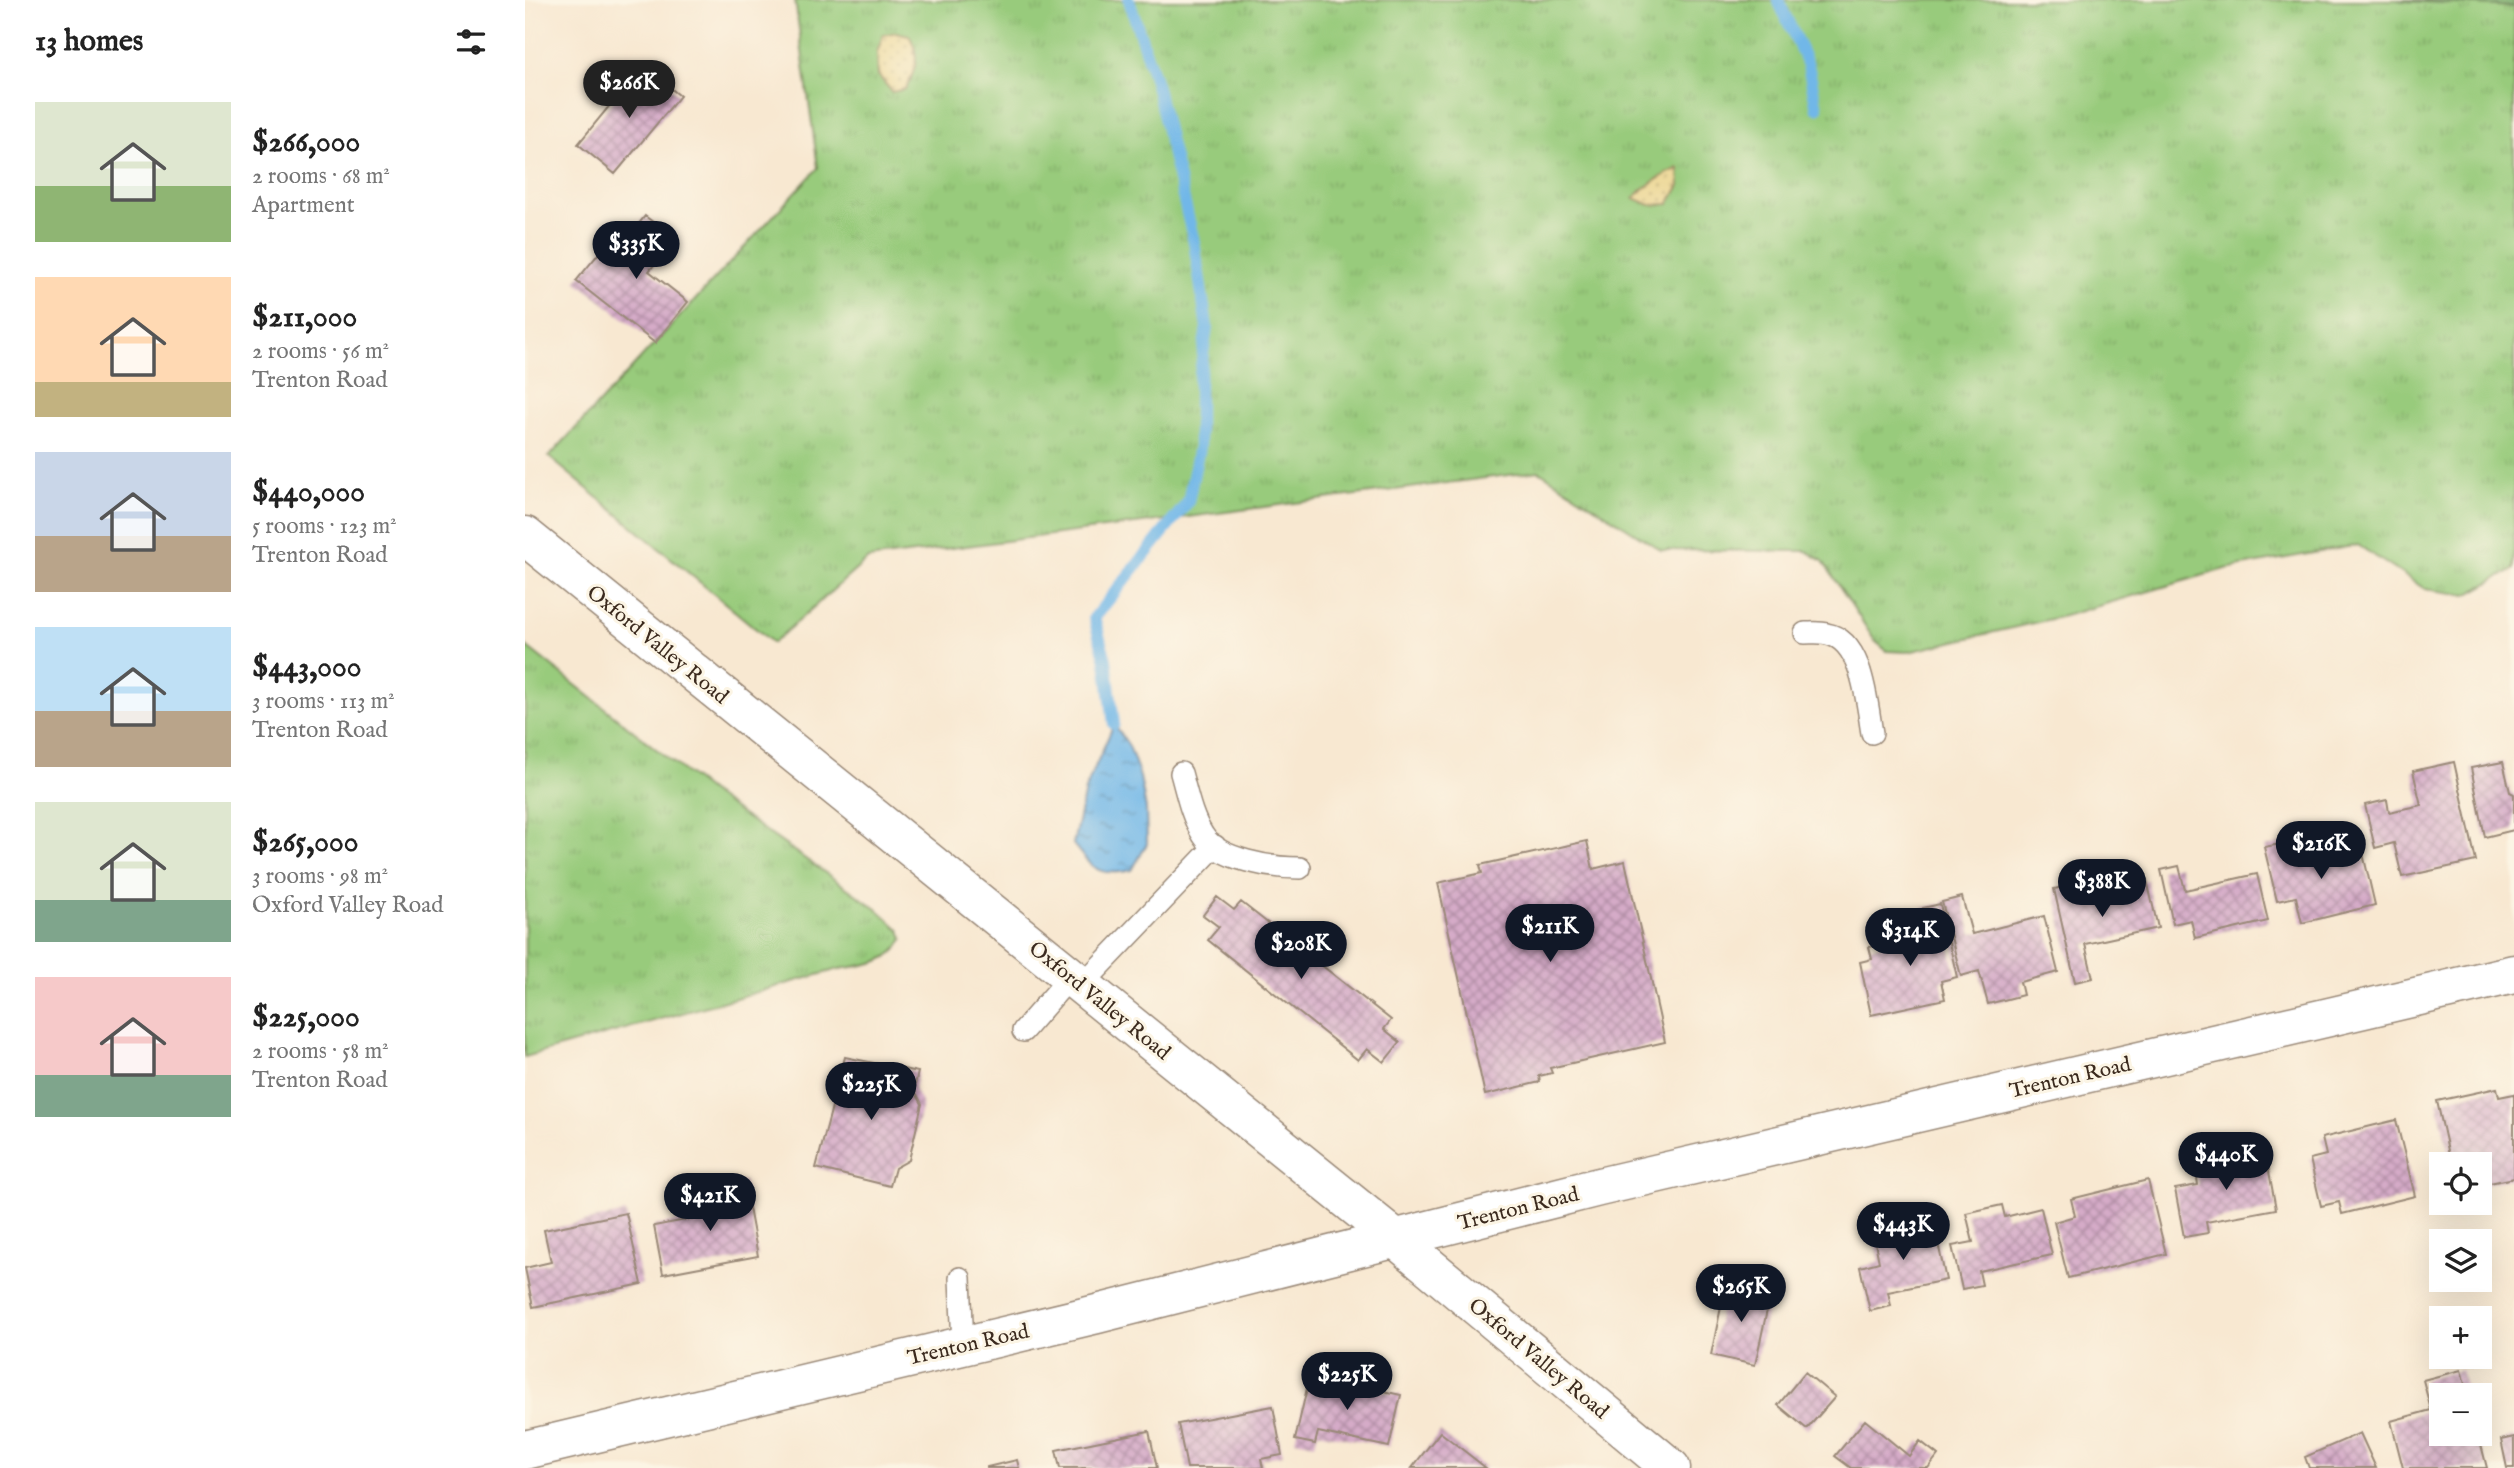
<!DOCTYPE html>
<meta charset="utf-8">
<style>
:root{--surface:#fff;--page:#f2f2f2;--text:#222;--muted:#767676;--accent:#111827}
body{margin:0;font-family:"IM FELL English",serif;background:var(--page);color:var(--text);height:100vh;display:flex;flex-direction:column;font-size:26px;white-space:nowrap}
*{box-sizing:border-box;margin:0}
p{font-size:23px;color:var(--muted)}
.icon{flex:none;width:38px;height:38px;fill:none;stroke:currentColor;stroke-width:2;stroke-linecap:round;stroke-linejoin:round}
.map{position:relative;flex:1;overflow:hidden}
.panel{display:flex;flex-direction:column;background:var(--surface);width:525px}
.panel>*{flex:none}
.controls{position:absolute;left:1904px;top:1152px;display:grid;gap:14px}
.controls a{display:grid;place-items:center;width:63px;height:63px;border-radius:0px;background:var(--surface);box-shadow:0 7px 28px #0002;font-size:35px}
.price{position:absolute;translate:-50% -60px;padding:0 16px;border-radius:24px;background:var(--accent);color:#fff;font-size:23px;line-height:46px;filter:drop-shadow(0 2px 4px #0008)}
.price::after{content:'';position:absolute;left:50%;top:42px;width:21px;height:16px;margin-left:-10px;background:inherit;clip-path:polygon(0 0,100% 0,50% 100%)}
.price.active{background:#222;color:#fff}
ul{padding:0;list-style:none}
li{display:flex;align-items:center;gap:21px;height:175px;padding:0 35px}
li span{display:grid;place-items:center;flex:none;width:196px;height:140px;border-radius:0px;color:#555}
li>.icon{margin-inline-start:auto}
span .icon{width:84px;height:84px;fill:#fffc;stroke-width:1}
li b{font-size:30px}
h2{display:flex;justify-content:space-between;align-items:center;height:84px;padding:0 35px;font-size:30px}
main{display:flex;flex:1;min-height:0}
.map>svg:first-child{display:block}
.grass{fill:url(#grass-tufts);stroke:#6a7a4c;stroke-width:2}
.forest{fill:url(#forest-firs);stroke:#5a6c44;stroke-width:2}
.sand{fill:url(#sand-dots);stroke:#94825e;stroke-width:2}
.water{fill:url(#water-ripples);stroke:#567083;stroke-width:2}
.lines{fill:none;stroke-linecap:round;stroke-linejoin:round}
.stream{stroke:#71b7e8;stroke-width:12}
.building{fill:url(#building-cross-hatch)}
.lane-casing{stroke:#9a8978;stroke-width:24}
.secondary-casing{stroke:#9a8978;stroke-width:41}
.primary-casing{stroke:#9a8978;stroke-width:41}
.lane{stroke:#fff;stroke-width:21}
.secondary{stroke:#fff;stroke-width:38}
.primary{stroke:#fff;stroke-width:38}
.labels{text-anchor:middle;stroke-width:6;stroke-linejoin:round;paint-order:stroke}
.street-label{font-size:21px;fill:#3b2a1e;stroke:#fcf5e5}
</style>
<main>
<section class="panel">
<h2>13 homes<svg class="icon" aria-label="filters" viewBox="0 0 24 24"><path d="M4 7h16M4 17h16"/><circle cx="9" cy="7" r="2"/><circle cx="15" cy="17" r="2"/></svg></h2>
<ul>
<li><span style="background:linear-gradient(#dfe7d0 60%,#8fb573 0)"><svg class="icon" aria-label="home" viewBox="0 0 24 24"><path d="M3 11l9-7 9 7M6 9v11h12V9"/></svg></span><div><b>$266,000</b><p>2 rooms · 68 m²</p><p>Apartment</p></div></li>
<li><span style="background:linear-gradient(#ffd9b3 75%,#c2b280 0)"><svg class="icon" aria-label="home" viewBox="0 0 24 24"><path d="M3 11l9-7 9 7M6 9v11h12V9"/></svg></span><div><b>$211,000</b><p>2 rooms · 56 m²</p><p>Trenton Road</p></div></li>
<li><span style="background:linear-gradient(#c9d6e8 60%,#b9a48a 0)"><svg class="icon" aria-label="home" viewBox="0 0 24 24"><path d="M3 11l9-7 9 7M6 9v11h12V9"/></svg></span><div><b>$440,000</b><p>5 rooms · 123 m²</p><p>Trenton Road</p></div></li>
<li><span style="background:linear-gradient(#bfe0f5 60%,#b9a48a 0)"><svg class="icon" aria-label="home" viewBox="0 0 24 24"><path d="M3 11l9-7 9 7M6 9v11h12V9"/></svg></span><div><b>$443,000</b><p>3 rooms · 113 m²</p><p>Trenton Road</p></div></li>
<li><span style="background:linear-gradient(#dfe7d0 70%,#7fa58c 0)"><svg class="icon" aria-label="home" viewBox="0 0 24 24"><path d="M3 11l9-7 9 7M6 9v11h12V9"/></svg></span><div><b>$265,000</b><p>3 rooms · 98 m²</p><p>Oxford Valley Road</p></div></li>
<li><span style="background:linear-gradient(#f6c9c9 70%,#7fa58c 0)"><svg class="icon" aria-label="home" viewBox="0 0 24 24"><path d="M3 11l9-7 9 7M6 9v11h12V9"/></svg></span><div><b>$225,000</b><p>2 rooms · 58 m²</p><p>Trenton Road</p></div></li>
</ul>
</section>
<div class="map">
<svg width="1989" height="1468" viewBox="0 0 1989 1468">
<defs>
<pattern id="grass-tufts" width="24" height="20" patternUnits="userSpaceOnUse" patternTransform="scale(1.75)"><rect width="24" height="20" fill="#98cb7b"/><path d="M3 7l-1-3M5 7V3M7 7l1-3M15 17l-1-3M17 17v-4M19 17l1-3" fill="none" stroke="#84ae6a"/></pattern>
<pattern id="forest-firs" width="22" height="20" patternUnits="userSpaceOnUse" patternTransform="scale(1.75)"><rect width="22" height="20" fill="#7aaf6b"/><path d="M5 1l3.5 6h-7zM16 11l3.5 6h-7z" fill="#658f57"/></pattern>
<pattern id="sand-dots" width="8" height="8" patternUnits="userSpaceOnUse" patternTransform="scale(1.75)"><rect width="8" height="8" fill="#eeda9e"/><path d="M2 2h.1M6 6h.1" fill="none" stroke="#cdbb88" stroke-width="1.8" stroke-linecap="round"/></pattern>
<pattern id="water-ripples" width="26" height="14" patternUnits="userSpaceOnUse" patternTransform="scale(1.75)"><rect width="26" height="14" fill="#71b7e8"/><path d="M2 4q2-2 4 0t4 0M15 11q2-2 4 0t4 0" fill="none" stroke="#5e95bb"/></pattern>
<pattern id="building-cross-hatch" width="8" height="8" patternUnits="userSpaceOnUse" patternTransform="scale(1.75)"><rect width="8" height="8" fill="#d5abc8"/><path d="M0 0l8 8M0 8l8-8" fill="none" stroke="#ae8ba2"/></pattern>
</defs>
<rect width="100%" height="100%" fill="#fcf5e5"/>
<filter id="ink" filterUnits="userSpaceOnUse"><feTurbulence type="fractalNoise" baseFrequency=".0143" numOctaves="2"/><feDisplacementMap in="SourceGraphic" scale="14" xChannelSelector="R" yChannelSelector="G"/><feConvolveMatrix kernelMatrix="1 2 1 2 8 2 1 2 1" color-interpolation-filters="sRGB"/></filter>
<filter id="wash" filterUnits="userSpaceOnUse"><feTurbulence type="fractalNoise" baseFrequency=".00686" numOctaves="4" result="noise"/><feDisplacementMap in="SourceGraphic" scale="28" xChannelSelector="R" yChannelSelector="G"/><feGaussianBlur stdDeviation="1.57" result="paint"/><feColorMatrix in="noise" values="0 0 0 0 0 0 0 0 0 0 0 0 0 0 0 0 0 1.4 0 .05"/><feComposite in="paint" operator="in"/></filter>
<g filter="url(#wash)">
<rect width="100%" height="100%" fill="#f8e8d1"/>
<path class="grass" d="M270,0H1989V569L1942,595L1900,589L1833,545L1700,569L1539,616L1383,652L1362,651L1350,641L1298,561L1281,551L1136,550L1014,471L343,559L248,643L24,457L293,168Z
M0,645L193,798L352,909L375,930L378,939C366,964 339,965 314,969L0,1057Z"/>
<path class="forest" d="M1872,0H1989V7L1879,1Z"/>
<path class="sand" d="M371,32L384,35C395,55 392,69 380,89L367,92L353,75L352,53L358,35Z
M1154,168L1155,185L1144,204L1125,205L1109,198C1121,185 1137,175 1154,168Z"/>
<path class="water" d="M589,724L604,746L615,777L621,809L622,844L607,870C574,877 568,870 548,844L560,790Z"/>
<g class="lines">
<path class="stream" d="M1253,0L1283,65L1292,108
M589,724L581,660L569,618L663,502L674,447V381L682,327L669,242L631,84L604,0"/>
</g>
<g id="blocks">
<path class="building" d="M118,65L155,96L90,174L53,144Z
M120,216L150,239L124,271L163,302L130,343L51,281L84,241L94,249Z
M1929,762L1951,861L1877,877L1869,843L1850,848L1840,805L1862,800L1864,812L1896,805L1888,771Z
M1978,762L1985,792L1989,794V830L1960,837L1946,768Z
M1062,841L1068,869L1100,861L1140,1042L1025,1068L1027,1073L1014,1076L1015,1082L960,1095L913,883L957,873L955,865Z
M1761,843L1766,862L1836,845L1850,905L1777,923L1771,897L1752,901L1739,847Z
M1654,866L1660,890L1732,874L1743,921L1670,938L1666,920L1648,924L1636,870Z
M1622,880L1633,928L1560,944L1568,978L1550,982L1529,889L1548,885L1550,896Z
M692,897L709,910L716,902L866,1020L859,1029L875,1042L859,1062L842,1049L833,1060L683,940L694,927L678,915Z
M1437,897L1447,934L1519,916L1533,972L1495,982L1498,995L1463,1004L1454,971L1436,976L1417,902Z
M1415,904L1432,977L1416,981L1420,999L1346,1015L1335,962L1347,959L1344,947L1403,935L1398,908Z
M320,1057L393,1072L389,1089L397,1104L384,1160L370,1168L365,1186L291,1168Z
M1972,1088L1974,1097L1989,1094V1178L1955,1185V1164H1926L1912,1101Z
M1871,1120L1890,1196L1817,1214L1814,1202L1796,1206L1785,1159L1801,1155L1797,1138Z
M1740,1150L1751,1209L1681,1222L1683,1233L1659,1237L1650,1189L1673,1185L1670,1164Z
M1623,1180L1641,1254L1543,1278L1529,1222L1550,1216L1546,1199Z
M219,1181L233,1256L138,1274L129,1226L182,1216L177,1189Z
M1477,1205L1480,1217L1516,1208L1527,1255L1454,1271L1457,1285L1437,1289L1427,1246L1448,1242L1441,1213Z
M101,1213L117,1284L8,1307L0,1268L26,1262L19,1230Z
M1408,1220L1421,1280L1363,1292L1366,1306L1345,1311L1335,1267L1354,1262L1348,1233Z
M1201,1283L1246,1292L1230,1365L1186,1355Z
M1936,1370L1943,1395H1916V1433H1953L1962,1468H1878L1866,1421L1906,1410L1898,1380Z
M1280,1372L1310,1397L1282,1429L1253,1405Z
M785,1375L876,1395L864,1447L793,1432L790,1444L770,1440Z
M748,1406L757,1455L736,1459L738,1468H662L653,1424Z
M1340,1420L1384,1456L1395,1441L1413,1455L1403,1468H1326L1310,1456Z
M624,1431L632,1468H535L531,1450Z
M915,1432L961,1468H887Z
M1835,1433L1851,1468H1784L1780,1457Z
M1989,1437V1468H1982L1976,1440Z
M492,1460L494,1468H462V1467Z"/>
</g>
</g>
<g filter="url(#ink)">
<use href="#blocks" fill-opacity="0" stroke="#9a8978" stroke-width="2"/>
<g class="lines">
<g class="lane-casing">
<path id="lane" d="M1280,633C1287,633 1295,632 1302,634C1338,640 1342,705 1347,733
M656,773C662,794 666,816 678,835C693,860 748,868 775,868
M557,985L690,846
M498,1031L546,976
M435,1278L438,1345"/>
</g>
<g class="secondary-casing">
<path id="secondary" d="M0,1450L572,1314L1074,1187L1989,974"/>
</g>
<g class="primary-casing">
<path id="primary" d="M0,536L871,1239L1146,1468"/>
</g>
<use href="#lane" class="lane"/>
<use href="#secondary" class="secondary"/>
<use href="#primary" class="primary"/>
</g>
</g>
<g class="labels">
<g class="street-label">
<text transform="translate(133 644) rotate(39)" y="7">Oxford Valley Road</text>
<text transform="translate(575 1000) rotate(39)" y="7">Oxford Valley Road</text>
<text transform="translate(1545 1077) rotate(-13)" y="7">Trenton Road</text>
<text transform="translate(993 1208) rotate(-14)" y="7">Trenton Road</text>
<text transform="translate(443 1344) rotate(-13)" y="7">Trenton Road</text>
<text transform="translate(1014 1358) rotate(40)" y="7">Oxford Valley Road</text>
</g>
</g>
</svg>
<div class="controls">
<a><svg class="icon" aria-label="locate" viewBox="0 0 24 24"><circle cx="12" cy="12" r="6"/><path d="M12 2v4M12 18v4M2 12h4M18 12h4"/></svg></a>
<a><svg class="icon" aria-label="layers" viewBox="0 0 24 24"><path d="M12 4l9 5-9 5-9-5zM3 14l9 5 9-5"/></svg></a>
<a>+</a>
<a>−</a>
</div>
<b class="price active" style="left:104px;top:120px">$266K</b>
<b class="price" style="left:111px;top:281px">$335K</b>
<b class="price" style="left:1796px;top:881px">$216K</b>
<b class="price" style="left:1577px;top:919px">$388K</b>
<b class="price" style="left:1025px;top:964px">$211K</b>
<b class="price" style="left:1385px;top:968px">$314K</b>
<b class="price" style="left:776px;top:981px">$208K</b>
<b class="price" style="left:346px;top:1122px">$225K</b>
<b class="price" style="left:1701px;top:1192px">$440K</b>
<b class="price" style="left:185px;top:1233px">$421K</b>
<b class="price" style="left:1378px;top:1262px">$443K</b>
<b class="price" style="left:1216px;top:1324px">$265K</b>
<b class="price" style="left:822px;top:1412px">$225K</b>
</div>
</main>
